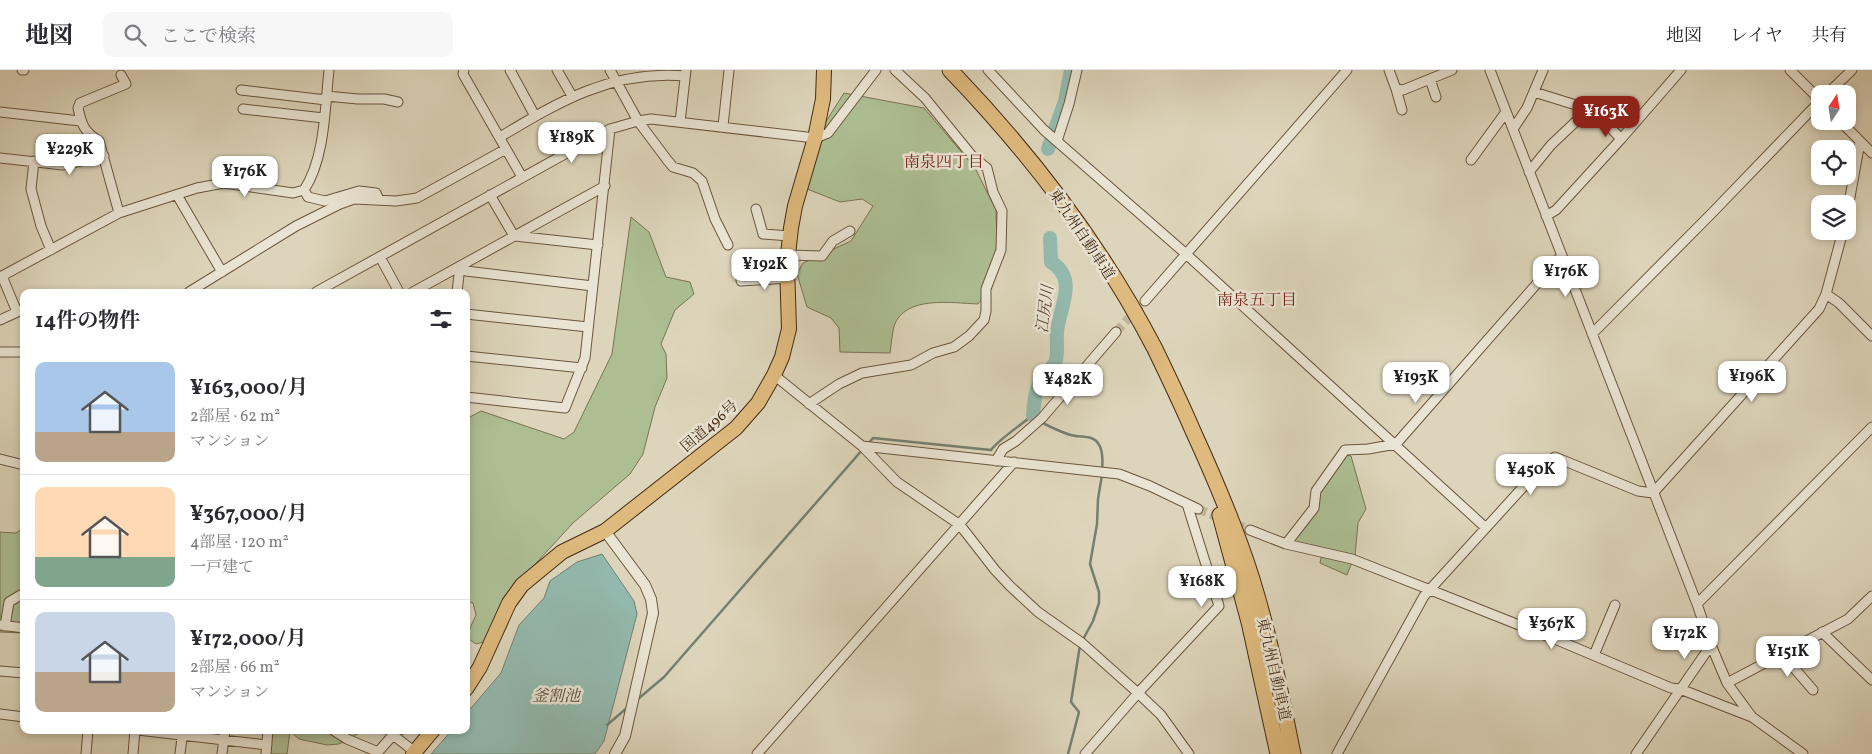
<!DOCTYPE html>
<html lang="ja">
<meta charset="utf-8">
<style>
:root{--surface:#fff;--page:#f7f7f7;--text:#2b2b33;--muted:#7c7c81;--line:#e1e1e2;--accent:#8f2418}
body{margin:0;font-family:Vollkorn,"Noto Serif JP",serif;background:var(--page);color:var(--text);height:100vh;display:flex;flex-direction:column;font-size:19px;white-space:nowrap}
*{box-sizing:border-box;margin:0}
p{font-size:16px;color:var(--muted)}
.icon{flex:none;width:28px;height:28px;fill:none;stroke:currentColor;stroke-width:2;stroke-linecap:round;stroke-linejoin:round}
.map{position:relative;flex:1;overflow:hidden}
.side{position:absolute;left:20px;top:219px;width:450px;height:445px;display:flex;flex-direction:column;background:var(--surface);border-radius:10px;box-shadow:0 2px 8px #0003}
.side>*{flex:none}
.needle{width:32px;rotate:12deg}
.buttons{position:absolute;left:1811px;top:15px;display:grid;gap:10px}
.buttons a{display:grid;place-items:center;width:45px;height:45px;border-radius:10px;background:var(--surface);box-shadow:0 2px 8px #0003;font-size:25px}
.price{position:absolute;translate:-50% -42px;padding:0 11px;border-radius:10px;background:#fff;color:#222;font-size:16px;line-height:32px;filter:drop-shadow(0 1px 2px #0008)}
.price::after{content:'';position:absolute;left:50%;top:30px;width:15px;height:11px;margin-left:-8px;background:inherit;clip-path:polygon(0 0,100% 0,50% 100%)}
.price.on{background:var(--accent);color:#fff}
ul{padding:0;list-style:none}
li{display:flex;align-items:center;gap:15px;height:125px;padding:0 15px}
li+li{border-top:1px solid var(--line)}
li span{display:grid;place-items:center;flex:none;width:140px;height:100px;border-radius:10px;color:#555}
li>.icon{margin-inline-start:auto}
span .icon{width:60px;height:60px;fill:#fffc;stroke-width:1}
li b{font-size:21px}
h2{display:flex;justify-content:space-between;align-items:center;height:60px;padding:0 15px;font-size:21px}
header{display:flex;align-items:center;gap:30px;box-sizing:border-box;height:70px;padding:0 25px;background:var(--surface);border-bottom:1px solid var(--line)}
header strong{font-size:24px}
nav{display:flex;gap:28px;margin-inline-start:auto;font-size:18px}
.search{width:350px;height:45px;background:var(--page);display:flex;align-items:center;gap:12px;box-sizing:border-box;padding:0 18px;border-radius:10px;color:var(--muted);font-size:19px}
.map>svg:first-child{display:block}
.green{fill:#adbe93;stroke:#797452}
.water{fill:#93b9ae;stroke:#748070}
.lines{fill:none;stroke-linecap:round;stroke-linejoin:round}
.stream{stroke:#748070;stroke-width:2.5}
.river{stroke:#93b9ae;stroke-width:14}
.minor-tunnel{stroke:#bfb399;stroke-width:9;stroke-dasharray:9 4.5;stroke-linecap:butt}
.minor-casing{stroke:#6b553c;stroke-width:11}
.tertiary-casing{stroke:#6b553c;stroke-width:12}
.trunk-casing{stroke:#452a12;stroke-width:16}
.motorway-casing{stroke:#452a12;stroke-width:17}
.minor{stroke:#e9e4d3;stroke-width:9}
.tertiary{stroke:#e9e4d3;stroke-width:10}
.trunk{stroke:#deba7e;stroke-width:14}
.motorway{stroke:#deba7e;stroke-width:15}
.labels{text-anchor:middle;stroke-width:5;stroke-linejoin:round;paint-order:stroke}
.street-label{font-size:15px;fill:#452a12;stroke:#e9e4d3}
.neighbourhood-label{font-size:16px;fill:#7a1f14;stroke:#e9e4d3}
.water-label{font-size:16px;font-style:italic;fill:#554731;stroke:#e9e4d3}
</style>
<header>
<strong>地図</strong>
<div class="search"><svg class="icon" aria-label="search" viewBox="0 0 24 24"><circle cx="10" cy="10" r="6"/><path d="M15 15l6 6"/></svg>ここで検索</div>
<nav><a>地図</a><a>レイヤ</a><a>共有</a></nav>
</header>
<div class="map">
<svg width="1872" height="684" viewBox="0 0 1872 684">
<rect width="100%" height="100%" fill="#ddd5bb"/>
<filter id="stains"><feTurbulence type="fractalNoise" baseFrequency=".004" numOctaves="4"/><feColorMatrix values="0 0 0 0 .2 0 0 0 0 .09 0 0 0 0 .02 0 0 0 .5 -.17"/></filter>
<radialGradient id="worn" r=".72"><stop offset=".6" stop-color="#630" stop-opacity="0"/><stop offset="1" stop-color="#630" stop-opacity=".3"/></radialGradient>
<path class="green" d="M844,23L924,38L975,98L996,140L997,178L986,224L978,234C952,233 905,225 894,256C892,265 891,275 890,283L840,282L839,258L831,248L807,237L797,204L803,193L851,171L873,136L862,129L840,132L807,119L825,53Z
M631,147L649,162L666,207L690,212L694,224L675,240L661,274L666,284L667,308L655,337L643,384L630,404L573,453L515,516L487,571L476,574L466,567L476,545L473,533L466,531V361L470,347L481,341L564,369L574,362L612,284Z
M1345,385L1351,386L1366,439L1358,453L1355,486L1293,473L1317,437L1320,423Z
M24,457V563L0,562V462L16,463Z
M1322,484L1352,492L1347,505L1320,493Z
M272,660H415L401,665L361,662L339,674L327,675L299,669L290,661L287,684H269Z"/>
<path class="water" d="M602,484L634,531L637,544L604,671L595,684H431L452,660H466V644L501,603L519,555L544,528L550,511L577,492Z"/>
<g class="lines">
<path class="stream" d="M1042,352C1045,355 1066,364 1071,365C1077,367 1085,366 1091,368C1103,372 1103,390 1102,400
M867,375L873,368L991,380C998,370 1022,354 1033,345L1037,349
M638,629L664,607L863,379
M607,655L628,637
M1068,684L1079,642L1071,632L1080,575L1093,551L1099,533V522L1090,494L1097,454L1098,429L1102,405"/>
<path class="river" d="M1048,79L1065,31L1071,0
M1033,345C1034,333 1035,319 1042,308C1045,302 1052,299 1055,293C1059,283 1056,273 1057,262C1059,238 1079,209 1051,192L1050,168"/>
<path class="minor-tunnel" d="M1116,262L1145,231
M1198,439L1250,460"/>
<g class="minor-casing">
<path id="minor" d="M22,0H24
M464,0L463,4L522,107
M510,0L535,46
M557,0L572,26
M610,0L638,51L668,91L673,97L693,103L702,111L715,149L728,175
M988,0L1044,60L1186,184L1486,458
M1389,0L1396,19L1403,20L1452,0
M1490,0L1697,534L1711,575L1727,613L1752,647
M1790,0L1820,30
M1430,9L1436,27
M1396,19L1402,40
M241,20L326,30
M1534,22L1595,41L1621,69
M1827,24L1852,0
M326,26L358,29H384L398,32
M243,39L324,48
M0,42L80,51
M1840,51L1872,83
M680,52L686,0
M723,56L729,0
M1513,59L1527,38L1543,0
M500,67C560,31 612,0 685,6
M1057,71L1069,34L1077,0
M0,88L63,95L104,86
M1471,90L1506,42
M34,91L31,119L41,156L51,180
M1529,102L1551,75L1589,39
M304,120L308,127L325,131L359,121L376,123L379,130
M177,125L222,202
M490,125L514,166
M1848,138L1860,72
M756,139L763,164L790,166
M119,143L99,71C84,61 82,56 78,38L80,33L126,14L121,5
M1546,146L1556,140L1621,69L1681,0
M515,166L598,175
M788,185L822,186L833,171L850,161
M380,187L399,222
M460,196L466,201L593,216
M2,206L17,242
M0,207L119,143L197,118L224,113L293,123L304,120C325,89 325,37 329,0
M741,211L788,208
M189,222L296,156L340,134L354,129L396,131L417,128L506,79
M316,222L610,59L638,51L651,49L815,68L828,63L876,0
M413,222L605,116
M457,222L460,196
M1826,224L1839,233L1872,266
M1145,231L1347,0
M466,244L588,257
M0,250L24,239
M1592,264L1712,143L1820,31
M0,282H24
M466,286L582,298
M774,305L862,376L897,412L960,455L995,500L1010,516L1038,542L1082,573L1138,623L1161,645L1189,684
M466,327L565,338L585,288L610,59
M809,334L839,314L862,303L911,295L933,283L954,277L969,266L984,250L986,241V219L1001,180L1002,141L993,122L987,98L973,87L925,28L895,0
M862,376L1119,404L1150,416L1198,439
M0,389L24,395
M996,391L1003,379L1016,371L1042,348L1116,262
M1653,423L1819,239L1826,224L1843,161
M1250,460L1286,474L1352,489L1562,572L1671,618L1680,619L1752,647L1803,684
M1286,474L1314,438L1316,421L1345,380L1368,379L1396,374L1562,185
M1697,534L1872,357
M0,555L24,558
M5,556L9,532L24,523
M1822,562L1872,610
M1782,584L1813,620
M1594,585L1615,535
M0,601L24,603
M1727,613L1848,549L1872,526
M0,644L24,647
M138,660L267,675
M333,660L347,669L378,682L393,665L415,682
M86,684L88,660
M133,684L135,660
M180,684L183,660
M222,684L225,660
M266,684L268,660
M757,684L1014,392
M1085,684L1138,623L1219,536L1187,434
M1337,684L1424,526L1534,405L1555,387L1638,421L1653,423
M1636,684L1711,575"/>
</g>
<g class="tertiary-casing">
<path id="tertiary" d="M605,461L645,515L651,529L653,543L625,666L615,684"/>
</g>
<g class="trunk-casing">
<path id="trunk" d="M466,619L480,597L509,533L522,515L562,482L605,461L736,358L758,333L774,305L782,287L789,259L787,194L791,158L795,136L815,68L823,29L824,0
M413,684L433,660"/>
</g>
<g class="motorway-casing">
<path id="motorway" d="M950,0C1030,83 1102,177 1155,279C1168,306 1181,333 1193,361C1215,409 1236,458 1252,509C1270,567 1281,625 1293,684
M1220,445L1249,552L1278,684"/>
</g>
<use href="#minor" class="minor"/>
<use href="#tertiary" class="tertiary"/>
<use href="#trunk" class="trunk"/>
<use href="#motorway" class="motorway"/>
</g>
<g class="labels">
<g class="street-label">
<text transform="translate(1082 164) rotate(56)" y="5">東九州自動車道</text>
<text transform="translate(709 356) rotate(-41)" y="5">国道496号</text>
<text transform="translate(1274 599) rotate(77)" y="5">東九州自動車道</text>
</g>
<g class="neighbourhood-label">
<text x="944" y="97">南泉四丁目</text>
<text x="1257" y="235">南泉五丁目</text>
</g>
<g class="water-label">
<text transform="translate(1044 239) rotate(-83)" y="6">江尻川</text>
<text x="556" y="631">釜割池</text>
</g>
</g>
<rect width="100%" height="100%" filter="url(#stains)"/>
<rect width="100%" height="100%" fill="url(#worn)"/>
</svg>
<div class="buttons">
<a><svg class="needle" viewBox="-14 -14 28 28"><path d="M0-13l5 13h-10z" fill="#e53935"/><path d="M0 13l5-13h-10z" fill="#7c7c81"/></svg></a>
<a><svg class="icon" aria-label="locate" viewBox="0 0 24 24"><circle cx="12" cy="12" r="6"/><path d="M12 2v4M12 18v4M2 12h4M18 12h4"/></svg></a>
<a><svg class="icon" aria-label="layers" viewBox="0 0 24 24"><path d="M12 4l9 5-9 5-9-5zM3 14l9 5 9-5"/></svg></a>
</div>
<b class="price on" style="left:1606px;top:68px">¥163K</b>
<b class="price" style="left:572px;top:94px">¥189K</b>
<b class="price" style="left:70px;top:106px">¥229K</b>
<b class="price" style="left:245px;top:128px">¥176K</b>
<b class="price" style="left:765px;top:221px">¥192K</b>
<b class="price" style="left:1566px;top:228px">¥176K</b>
<b class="price" style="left:1752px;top:333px">¥196K</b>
<b class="price" style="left:1416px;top:334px">¥193K</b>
<b class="price" style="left:1068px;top:336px">¥482K</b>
<b class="price" style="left:1531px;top:426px">¥450K</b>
<b class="price" style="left:1202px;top:538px">¥168K</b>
<b class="price" style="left:1552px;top:580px">¥367K</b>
<b class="price" style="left:1685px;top:590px">¥172K</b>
<b class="price" style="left:1788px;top:608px">¥151K</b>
<section class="side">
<h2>14件の物件<svg class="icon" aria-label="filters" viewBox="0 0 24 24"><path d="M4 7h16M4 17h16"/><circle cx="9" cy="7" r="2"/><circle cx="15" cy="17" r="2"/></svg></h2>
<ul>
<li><span style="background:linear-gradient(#a9c7e8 70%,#b9a48a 0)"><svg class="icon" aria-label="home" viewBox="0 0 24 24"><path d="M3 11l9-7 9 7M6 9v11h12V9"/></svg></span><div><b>¥163,000/月</b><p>2部屋 · 62 m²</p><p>マンション</p></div></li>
<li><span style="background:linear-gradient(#ffd9b3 70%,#7fa58c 0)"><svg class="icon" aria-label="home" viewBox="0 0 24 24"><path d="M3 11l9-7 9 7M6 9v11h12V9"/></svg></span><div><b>¥367,000/月</b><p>4部屋 · 120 m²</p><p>一戸建て</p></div></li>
<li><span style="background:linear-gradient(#c9d6e8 60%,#b9a48a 0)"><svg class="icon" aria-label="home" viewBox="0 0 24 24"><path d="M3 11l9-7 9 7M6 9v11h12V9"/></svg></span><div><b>¥172,000/月</b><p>2部屋 · 66 m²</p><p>マンション</p></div></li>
</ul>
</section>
</div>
